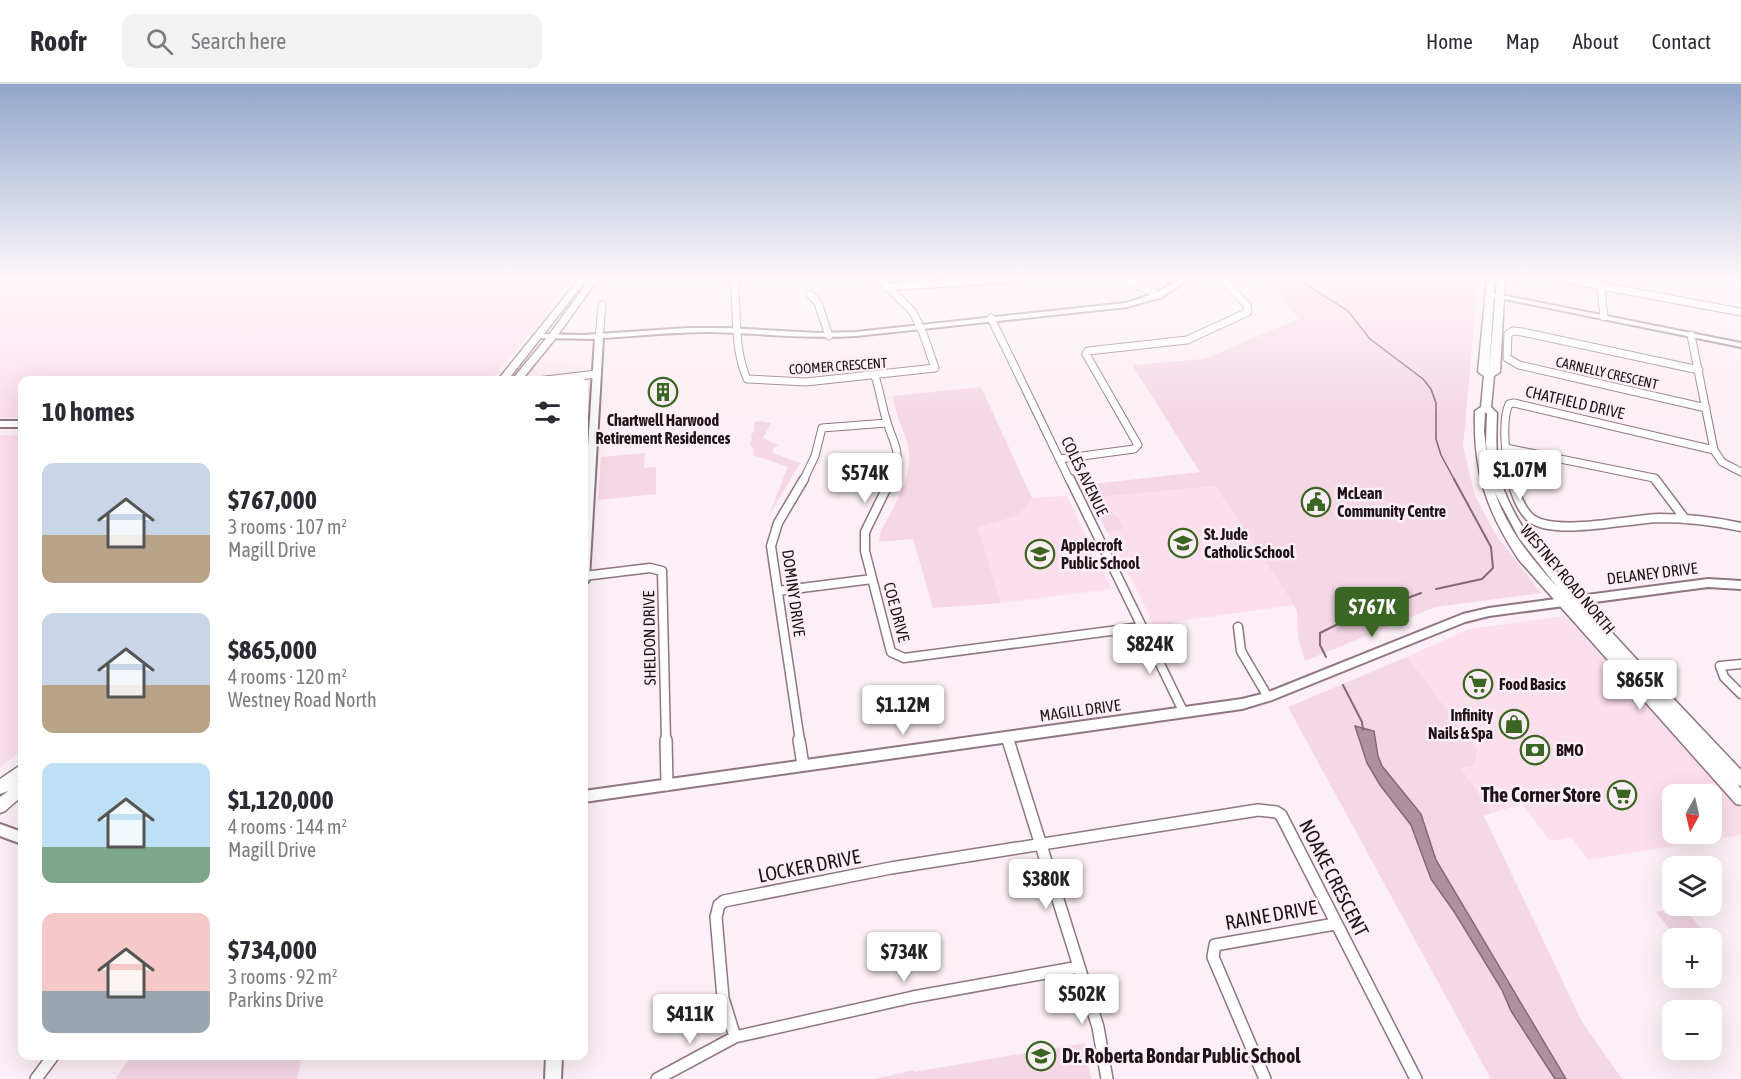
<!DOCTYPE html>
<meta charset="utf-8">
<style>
:root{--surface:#fff;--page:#f2f2f3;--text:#2b2b33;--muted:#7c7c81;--line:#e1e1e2;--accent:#3a6522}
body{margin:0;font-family:"Asap Condensed",sans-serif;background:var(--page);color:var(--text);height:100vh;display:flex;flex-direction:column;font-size:22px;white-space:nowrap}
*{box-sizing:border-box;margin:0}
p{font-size:20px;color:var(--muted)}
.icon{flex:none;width:33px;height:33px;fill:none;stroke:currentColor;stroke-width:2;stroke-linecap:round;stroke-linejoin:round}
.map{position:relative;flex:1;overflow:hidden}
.details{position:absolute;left:18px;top:292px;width:570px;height:684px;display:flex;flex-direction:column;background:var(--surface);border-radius:12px;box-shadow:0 6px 24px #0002}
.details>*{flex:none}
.needle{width:39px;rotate:188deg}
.buttons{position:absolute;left:1662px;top:700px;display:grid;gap:12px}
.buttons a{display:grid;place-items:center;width:60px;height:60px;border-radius:12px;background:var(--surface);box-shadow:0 6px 24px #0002;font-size:30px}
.price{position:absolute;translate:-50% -51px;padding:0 14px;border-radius:6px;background:#fff;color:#222;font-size:20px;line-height:39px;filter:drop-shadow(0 2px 3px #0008)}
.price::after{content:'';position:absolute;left:50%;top:36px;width:18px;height:14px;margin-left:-9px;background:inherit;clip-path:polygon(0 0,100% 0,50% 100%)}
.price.selected{background:var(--accent);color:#fff}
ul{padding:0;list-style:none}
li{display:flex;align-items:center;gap:18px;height:150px;padding:0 24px}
li span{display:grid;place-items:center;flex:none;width:168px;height:120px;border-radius:12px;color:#555}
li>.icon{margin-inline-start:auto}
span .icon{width:72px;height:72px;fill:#fffc;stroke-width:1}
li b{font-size:26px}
h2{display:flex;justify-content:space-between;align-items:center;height:72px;padding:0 24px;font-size:26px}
header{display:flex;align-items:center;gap:36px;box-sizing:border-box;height:84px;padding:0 30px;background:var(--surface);border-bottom:2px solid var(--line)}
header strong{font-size:28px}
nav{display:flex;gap:33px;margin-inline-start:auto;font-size:21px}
.search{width:420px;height:54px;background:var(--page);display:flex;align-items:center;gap:15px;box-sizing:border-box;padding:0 21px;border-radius:12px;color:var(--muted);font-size:22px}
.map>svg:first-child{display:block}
.built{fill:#fddeed;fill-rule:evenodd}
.green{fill:#f5d7e6}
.water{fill:#ae909f;stroke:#826a76;stroke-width:1.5}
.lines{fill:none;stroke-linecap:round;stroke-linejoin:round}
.stream-far1{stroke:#826a76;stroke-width:1.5}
.stream{stroke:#826a76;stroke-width:2}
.minor-far2-casing{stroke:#907583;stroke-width:9}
.minor-far1-casing{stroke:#907583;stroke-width:11}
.minor-casing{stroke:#907583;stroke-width:14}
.tertiary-casing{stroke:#907583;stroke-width:4}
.secondary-casing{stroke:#907583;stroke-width:3}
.minor-far2{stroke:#fff;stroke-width:7}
.minor-far1{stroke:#fff;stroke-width:8}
.minor{stroke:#fff;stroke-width:11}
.tertiary{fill:#fff;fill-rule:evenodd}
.secondary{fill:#fff;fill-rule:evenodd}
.labels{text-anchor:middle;stroke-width:5;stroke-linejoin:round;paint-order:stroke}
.far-street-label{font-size:14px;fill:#1d1318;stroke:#fceff5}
.street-label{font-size:16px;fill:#1d1318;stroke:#fceff5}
.poi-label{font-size:16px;font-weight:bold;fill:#1d1318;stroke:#fceff5;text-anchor:start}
.near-poi-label{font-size:20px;font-weight:bold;fill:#1d1318;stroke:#fceff5;text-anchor:end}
.near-street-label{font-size:20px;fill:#1d1318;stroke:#fceff5}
</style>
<header>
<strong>Roofr</strong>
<div class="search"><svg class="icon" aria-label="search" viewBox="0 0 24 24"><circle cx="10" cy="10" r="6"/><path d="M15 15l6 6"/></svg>Search here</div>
<nav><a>Home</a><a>Map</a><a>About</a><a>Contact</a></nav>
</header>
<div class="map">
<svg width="1741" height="995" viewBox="0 0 1741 995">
<rect width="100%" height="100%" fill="#fceff5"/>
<path class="built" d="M0,195H575L490,297H22V333L0,334Z
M0,351L22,352V666L0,683Z
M1215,402L1294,521L1180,537L1156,545L1091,414Z
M1067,412L1111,505L1001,519L978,444L1019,431L1032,414Z
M1565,532L1741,725V751L1588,776L1571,753L1550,757L1522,720L1492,729L1461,684L1407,573L1469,545ZM1672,711H1712V750H1672Z"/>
<path class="green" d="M1260,195H1425L1457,201L1478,198L1463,363L1475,412L1496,451L1541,509L1435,523L1305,577L1298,554L1297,527L1294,521L1215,402L1091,414L1085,401L1200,388L1132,281L1204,275L1299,235Z
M981,303L1032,414L1019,431L978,444L1001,519L933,524L913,455L879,458L880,449C893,423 915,391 908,361C903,344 895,330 893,312Z
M760,337L771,339L763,354L778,361L773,365V369L800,379L767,435L788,383L753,371L754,365L749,359L752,357L751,350L754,348V338Z
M645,369L644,384L656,383V410L598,416L601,373Z
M1098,423L1100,428C1113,425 1118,431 1123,443L1121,446L1107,448L1095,424Z
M1407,573L1477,666L1475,681L1461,684L1492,729L1484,732L1582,938L1622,995H1491L1288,623Z
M1683,822L1709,855H1677L1656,828Z
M1085,959L1091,995H874L914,986V988Z
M131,972H302L297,995H115Z"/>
<path class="water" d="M1355,642L1374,647L1378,672L1382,682L1421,730L1436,776L1566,995H1555L1511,927L1502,906L1455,829L1431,795L1411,741L1380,701L1367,679Z"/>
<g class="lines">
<path class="stream-far1" d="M1297,195L1348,227L1370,255L1423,295L1431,305L1436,319V355L1441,371L1455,397"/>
<path class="stream" d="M1436,505L1482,495L1493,484L1491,463L1454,395
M1326,573L1320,561V549L1340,539L1421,509
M1343,601L1362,638L1363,646"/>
<g class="minor-far2-casing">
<path id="minor-far2" d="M734,195C738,229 733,262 747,295L806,298L935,284L924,252L913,228L880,195
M1124,195L1159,211
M1564,195L1741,228
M886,203L1011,195
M1601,203L1604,233
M810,210L818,219L829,252
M991,234L1070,397
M1691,251L1714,366L1722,378L1741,388
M599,254L602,221
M1699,286L1522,248L1513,247L1508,250L1507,274L1519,281L1706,324
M875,292C880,307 882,323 887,338C895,365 904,368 890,397
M537,297L597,290
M1506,364L1654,394L1657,397
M1060,375L1134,365L1138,361L1086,270L1088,267L1187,256L1248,228L1247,221L1222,195
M803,397L815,372L822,344L887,339
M1511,397C1506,379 1501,337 1509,320L1514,319L1714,366"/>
</g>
<g class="minor-far1-casing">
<path id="minor-far1" d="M891,395L865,448V467L891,568L904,574L1141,543
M1070,395L1183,627
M1511,395C1515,408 1521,427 1532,435C1556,452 1629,435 1659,434C1687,434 1714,437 1741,443
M1655,395L1685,435
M584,492L650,484L662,487L666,657
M778,507L872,495
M1238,543L1241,567L1268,613
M1741,580L1720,582L1724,593L1741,610
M1007,653L1008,657
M800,657L771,462L778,439L804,395"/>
</g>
<g class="minor-casing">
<path id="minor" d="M666,656L667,701
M799,656L803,681
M1008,656L1098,943L1107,995
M735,953L723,914L716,833L719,821L724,817L891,784L1258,726L1276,728L1281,731L1416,995
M36,995L53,972
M657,995L735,953L913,913L1079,883
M1265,995L1213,873L1215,861L1335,840"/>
</g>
<g class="tertiary-casing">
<path id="tertiary" d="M1180,195H1189L1162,213L1127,223L856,252C807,255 758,249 709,248C673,248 638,252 603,254L589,495L588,498L584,499V425L595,255L539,254L535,252L536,250L583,251L688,244H727L819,249L856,248L1126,219L1156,209Z
M1486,208L1741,259V263L1489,212H1486Z
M0,337H22V343H0Z
M1708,495L1741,497V505L1708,503L1489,532L1465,538L1272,616L1242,625L584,718V707L1242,615L1266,609L1463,530L1489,524Z
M0,740L22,748V760L0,752Z
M546,972H562L561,995H545Z"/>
</g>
<g class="secondary-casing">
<path id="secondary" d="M579,195H587L507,297H497Z
M590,195H598L555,255L521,297H511L549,251Z
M1487,195H1495L1489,287L1497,195H1505L1500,288L1494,292L1491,323L1497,329C1496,355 1495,381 1504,406C1522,454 1561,492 1595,530C1643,583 1692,634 1741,686V702L1738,701L1741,705V721L1736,720L1519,476C1486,426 1473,387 1475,327L1481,323L1484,292L1478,288ZM1485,328L1487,330L1486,359L1489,387L1484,348ZM1495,409L1519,454L1558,504C1530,473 1509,448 1495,409Z
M22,680V694L17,698L22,697V712L5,727L0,729V713L8,707L0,710V695Z"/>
</g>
<use href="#minor-far2" class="minor-far2"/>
<use href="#minor-far1" class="minor-far1"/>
<use href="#minor" class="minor"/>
<use href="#tertiary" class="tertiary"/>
<use href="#secondary" class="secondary"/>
</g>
<linearGradient id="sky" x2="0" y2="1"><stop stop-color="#91a6cb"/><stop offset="0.58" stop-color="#fef8fa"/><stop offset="1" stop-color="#fef8fa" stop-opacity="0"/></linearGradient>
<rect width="1741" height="334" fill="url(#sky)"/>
<defs>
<g id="building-ring" transform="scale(1.5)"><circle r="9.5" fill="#fceff5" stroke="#3a6522" stroke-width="1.5"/><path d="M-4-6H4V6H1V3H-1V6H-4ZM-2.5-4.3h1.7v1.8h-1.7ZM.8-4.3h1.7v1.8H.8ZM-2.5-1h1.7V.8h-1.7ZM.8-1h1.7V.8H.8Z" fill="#3a6522"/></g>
<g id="civic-ring" transform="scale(1.5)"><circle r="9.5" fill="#fceff5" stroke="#3a6522" stroke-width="1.5"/><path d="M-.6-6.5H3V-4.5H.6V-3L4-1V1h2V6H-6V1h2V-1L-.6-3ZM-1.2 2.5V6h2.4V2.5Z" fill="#3a6522"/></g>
<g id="school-ring" transform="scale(1.5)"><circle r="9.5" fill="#fceff5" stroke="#3a6522" stroke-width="1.5"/><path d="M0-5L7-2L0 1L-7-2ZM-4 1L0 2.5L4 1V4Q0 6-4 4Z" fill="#3a6522"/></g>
<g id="supermarket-ring" transform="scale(1.5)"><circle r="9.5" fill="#fceff5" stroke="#3a6522" stroke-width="1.5"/><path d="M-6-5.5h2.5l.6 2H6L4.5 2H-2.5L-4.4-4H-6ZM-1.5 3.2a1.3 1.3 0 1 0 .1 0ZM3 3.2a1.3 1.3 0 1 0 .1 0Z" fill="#3a6522"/></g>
<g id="shop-ring" transform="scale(1.5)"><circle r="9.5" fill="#fceff5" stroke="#3a6522" stroke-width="1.5"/><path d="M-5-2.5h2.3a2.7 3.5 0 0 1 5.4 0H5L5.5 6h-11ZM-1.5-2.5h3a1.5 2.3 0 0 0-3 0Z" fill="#3a6522"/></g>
<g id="bank-ring" transform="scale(1.5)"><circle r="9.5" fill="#fceff5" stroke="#3a6522" stroke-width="1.5"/><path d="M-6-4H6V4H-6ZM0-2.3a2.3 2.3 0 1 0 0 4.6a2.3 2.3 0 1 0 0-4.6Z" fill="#3a6522"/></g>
</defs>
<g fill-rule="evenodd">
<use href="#building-ring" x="663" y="308"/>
<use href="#civic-ring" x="1316" y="418"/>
<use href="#school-ring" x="1183" y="459"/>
<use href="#school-ring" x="1040" y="470"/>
<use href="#supermarket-ring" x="1478" y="600"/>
<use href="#shop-ring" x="1514" y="640"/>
<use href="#bank-ring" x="1535" y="666"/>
<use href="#supermarket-ring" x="1622" y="711"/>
<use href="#school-ring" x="1041" y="972"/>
</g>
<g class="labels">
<g class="far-street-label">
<text transform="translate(838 282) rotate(-4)" y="5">COOMER CRESCENT</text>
<text transform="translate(1607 289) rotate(13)" y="5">CARNELLY CRESCENT</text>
</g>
<g class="street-label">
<text transform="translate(1575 318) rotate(13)" y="6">CHATFIELD DRIVE</text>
<text transform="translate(1085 392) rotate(64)" y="6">COLES AVENUE</text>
<text transform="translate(1652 489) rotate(-7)" y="6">DELANEY DRIVE</text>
<text transform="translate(1568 495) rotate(50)" y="6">WESTNEY ROAD NORTH</text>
<text transform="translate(794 509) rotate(82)" y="6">DOMINY DRIVE</text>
<text transform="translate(897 528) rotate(75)" y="6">COE DRIVE</text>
<text transform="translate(649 554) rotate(-91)" y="6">SHELDON DRIVE</text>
<text transform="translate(1080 626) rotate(-8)" y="6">MAGILL DRIVE</text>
</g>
<g class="poi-label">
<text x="663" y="342" text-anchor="middle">Chartwell Harwood<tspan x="663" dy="18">Retirement Residences</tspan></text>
<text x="1337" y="415">McLean<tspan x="1337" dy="18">Community Centre</tspan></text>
<text x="1204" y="456">St. Jude<tspan x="1204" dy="18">Catholic School</tspan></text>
<text x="1061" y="467">Applecroft<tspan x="1061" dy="18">Public School</tspan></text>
<text x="1499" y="606">Food Basics</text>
<text x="1493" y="637" text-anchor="end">Infinity<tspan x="1493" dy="18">Nails &amp; Spa</tspan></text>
<text x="1556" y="672">BMO</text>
</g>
<g class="near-poi-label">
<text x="1601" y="718">The Corner Store</text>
<text x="1062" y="979" text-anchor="start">Dr. Roberta Bondar Public School</text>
</g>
<g class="near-street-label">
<text transform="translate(809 782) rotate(-11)" y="7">LOCKER DRIVE</text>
<text transform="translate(1334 794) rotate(63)" y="7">NOAKE CRESCENT</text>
<text transform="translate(1271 831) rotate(-10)" y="7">RAINE DRIVE</text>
</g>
</g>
</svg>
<div class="buttons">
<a><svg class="needle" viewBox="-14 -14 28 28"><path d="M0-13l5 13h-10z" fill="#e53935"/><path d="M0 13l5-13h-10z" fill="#7c7c81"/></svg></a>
<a><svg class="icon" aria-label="layers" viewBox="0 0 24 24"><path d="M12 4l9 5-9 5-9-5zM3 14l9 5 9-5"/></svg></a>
<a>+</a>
<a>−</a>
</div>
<b class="price" style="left:1520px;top:417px">$1.07M</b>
<b class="price" style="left:865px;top:420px">$574K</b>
<b class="price selected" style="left:1372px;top:554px">$767K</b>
<b class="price" style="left:1150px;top:591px">$824K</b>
<b class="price" style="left:1640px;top:627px">$865K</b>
<b class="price" style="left:903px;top:652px">$1.12M</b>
<b class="price" style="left:1046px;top:826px">$380K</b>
<b class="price" style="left:904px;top:899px">$734K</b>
<b class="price" style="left:1082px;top:941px">$502K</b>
<b class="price" style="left:690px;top:961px">$411K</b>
<section class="details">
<h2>10 homes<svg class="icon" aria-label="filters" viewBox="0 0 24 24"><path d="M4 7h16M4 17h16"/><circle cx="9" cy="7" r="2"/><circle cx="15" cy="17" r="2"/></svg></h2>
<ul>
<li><span style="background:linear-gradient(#c9d6e8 60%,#b9a48a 0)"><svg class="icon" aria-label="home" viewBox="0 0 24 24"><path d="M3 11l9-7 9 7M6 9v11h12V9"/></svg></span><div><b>$767,000</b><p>3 rooms · 107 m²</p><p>Magill Drive</p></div></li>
<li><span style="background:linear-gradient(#c9d6e8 60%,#b9a48a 0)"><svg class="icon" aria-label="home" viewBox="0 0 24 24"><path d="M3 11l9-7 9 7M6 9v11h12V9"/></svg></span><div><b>$865,000</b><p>4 rooms · 120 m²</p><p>Westney Road North</p></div></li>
<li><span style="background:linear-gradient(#bfe0f5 70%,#7fa58c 0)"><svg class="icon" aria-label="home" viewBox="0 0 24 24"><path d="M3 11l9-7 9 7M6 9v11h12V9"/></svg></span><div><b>$1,120,000</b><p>4 rooms · 144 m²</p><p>Magill Drive</p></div></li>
<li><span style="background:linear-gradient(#f6c9c9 65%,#9aa5b1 0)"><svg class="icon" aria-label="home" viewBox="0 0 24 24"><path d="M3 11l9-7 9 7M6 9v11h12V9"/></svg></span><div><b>$734,000</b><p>3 rooms · 92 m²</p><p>Parkins Drive</p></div></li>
</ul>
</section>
</div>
